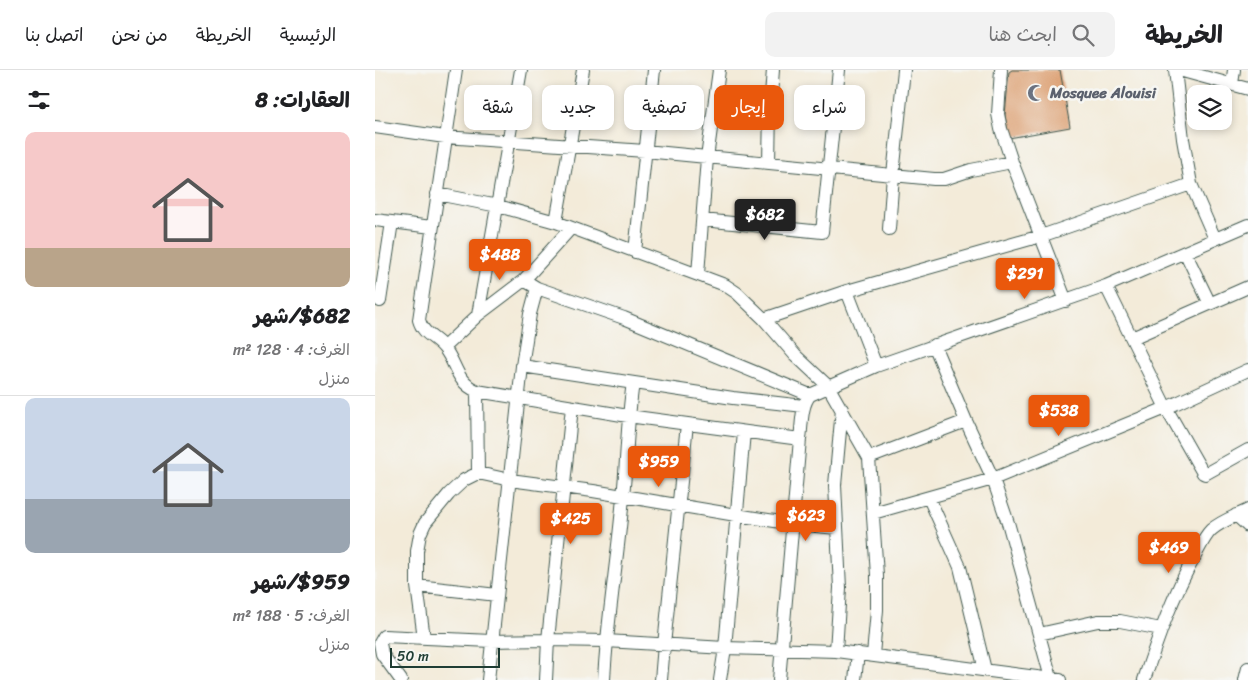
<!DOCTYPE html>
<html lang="ar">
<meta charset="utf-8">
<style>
:root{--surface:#fff;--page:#f2f2f2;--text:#202124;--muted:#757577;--line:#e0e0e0;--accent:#ea580c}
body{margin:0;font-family:Sriracha,"Playpen Sans Arabic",sans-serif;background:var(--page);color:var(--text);direction:rtl;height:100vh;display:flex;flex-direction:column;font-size:19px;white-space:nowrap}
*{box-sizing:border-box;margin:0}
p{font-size:16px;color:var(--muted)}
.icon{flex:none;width:28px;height:28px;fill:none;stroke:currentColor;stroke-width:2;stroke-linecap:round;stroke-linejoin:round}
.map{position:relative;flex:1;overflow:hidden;direction:ltr}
.sheet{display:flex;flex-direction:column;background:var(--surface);width:375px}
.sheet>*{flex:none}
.guide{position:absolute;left:15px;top:15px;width:475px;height:45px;direction:rtl;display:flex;gap:10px}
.buttons{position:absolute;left:812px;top:15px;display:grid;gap:10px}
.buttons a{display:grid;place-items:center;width:45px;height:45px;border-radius:10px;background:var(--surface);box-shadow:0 2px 8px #0003;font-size:25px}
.scale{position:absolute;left:15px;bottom:12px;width:110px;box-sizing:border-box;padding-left:5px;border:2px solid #1f3d34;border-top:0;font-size:14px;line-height:18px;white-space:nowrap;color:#1f3d34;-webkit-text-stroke:4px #f6f6f2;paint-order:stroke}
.price{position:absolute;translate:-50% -42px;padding:0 11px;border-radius:5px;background:var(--accent);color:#fff;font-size:16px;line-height:32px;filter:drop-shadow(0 1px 2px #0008)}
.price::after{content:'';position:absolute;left:50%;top:30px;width:15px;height:11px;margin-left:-8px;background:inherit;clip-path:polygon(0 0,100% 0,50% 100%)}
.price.selected{background:#222;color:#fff}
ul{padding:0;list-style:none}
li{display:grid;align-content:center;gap:10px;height:265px;padding:0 25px}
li+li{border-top:1px solid var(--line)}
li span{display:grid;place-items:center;height:155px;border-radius:10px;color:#555}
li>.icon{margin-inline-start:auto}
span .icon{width:90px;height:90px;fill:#fffc;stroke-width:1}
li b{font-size:21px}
h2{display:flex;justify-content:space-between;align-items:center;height:60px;padding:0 25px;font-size:21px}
.chip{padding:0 18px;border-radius:10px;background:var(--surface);box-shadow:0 2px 8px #0003;font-size:18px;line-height:45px}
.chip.selected{background:var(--accent);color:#fff}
header{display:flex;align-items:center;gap:30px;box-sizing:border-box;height:70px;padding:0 25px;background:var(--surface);border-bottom:1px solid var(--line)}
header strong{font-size:24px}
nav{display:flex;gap:28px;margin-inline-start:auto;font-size:18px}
.search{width:350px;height:45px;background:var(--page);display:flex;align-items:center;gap:12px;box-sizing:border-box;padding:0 18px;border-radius:10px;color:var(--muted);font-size:19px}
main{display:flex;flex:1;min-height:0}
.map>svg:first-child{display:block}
.building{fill:#d99564}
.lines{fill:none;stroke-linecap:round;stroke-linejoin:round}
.street-casing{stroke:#3f574d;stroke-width:14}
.street{stroke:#fff;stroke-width:12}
.labels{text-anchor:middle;stroke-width:5;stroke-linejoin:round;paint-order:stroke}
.worship-label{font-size:15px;font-weight:bold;fill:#5b616d;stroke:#f6f6f2;text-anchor:start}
</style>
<header>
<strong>الخريطة</strong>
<div class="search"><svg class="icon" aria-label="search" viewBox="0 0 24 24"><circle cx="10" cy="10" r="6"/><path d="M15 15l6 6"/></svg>ابحث هنا</div>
<nav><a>الرئيسية</a><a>الخريطة</a><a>من نحن</a><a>اتصل بنا</a></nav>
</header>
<main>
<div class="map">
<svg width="873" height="610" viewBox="0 0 873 610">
<rect width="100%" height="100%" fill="#f6f6f2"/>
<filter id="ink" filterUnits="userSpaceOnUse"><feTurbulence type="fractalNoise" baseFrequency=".02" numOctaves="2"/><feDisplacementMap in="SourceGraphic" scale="10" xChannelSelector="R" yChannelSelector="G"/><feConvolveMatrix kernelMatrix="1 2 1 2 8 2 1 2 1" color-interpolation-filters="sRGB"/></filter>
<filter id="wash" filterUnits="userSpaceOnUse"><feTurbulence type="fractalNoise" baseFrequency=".0096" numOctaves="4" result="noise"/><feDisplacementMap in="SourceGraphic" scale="20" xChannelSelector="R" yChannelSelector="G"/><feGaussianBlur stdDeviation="1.12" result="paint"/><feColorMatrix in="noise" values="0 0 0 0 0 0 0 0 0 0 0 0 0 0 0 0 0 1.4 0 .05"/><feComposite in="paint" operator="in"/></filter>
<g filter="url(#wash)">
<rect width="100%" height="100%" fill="#f3ebd9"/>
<g id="blocks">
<path class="building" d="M637,0H685L695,57L634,68L630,45L634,2Z"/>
</g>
</g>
<g filter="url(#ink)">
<use href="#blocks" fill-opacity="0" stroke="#3f574d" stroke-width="1"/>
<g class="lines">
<g class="street-casing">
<path id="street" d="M81,0L44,250C48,265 61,267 70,279C82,295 81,312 102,321L253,346L425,369
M626,0L623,44L626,59L637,92L691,231
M800,0L808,69L816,114L840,169
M804,0L873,19
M857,14L859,0
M0,57L70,67L270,81L559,109H569L596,100L637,92
M394,93L395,38L398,0
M62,124L123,136L181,152L350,215L362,223L389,249L420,285L453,316L494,388L502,505V540L498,585
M0,150L57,157
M328,150L447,162L464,0
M181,152L208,0
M514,159L518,105L529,0
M260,182L279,0
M810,182L835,234
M323,204L332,88L344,0
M149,210L162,218L249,248L435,325
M731,216L791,338L828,403L830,404L873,380
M472,221L501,296
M5,231L17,152
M103,245L146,0
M389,249L472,221L666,166L816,114
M757,268L873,217
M559,275L591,351L618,409L634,456L676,608
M69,277L103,245L149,210L196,158
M147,296L358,328L429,336
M102,321L103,403
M494,388L591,351
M554,428L585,497L610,600
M498,443L618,409L791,338L873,300
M861,445L873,456
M42,516L122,525
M664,564L723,551H745L786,559
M49,568L42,516V481L45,464L50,453L74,424L89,410L103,403L135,410L218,421L361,445L419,454L462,458
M461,581L465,518L460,415L467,339
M26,610L7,584L5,573L9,566L116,571L173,570L231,571L350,578L461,581L685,610
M113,610L147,296L155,244L162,218
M171,610L173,570L197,337
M229,610C232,549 243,488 248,427C252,389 252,351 258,313
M286,610L289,575L312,354
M345,610L350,578L369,362
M404,610L425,369C427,355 426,335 435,325L501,296L731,216L873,155
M480,610L483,583
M769,610C783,567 798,525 820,486C825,477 829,467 836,460C846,451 861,446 873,440
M870,610L873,598"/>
</g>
<use href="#street" class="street"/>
</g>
</g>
<defs>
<g id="mosque-bare" transform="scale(1.35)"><path d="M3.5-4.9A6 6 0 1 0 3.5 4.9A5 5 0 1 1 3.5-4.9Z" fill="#6b7280" stroke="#f6f6f2" stroke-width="2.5" paint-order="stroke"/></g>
</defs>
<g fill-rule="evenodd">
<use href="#mosque-bare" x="661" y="23"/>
</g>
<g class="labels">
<g class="worship-label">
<text x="675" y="28">Mosquee Alouisi</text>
</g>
</g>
</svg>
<div class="buttons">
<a><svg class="icon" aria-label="layers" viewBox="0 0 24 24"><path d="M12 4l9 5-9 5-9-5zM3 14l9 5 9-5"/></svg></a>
</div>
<div class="scale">50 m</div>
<b class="price selected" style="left:390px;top:171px">$682</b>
<b class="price" style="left:125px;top:211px">$488</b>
<b class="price" style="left:650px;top:230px">$291</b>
<b class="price" style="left:684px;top:367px">$538</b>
<b class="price" style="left:284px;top:418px">$959</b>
<b class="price" style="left:431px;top:472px">$623</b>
<b class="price" style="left:196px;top:475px">$425</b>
<b class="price" style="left:794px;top:504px">$469</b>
<div class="guide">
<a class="chip">شراء</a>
<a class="chip selected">إيجار</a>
<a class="chip">تصفية</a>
<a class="chip">جديد</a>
<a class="chip">شقة</a>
</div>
</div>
<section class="sheet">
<h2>العقارات: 8<svg class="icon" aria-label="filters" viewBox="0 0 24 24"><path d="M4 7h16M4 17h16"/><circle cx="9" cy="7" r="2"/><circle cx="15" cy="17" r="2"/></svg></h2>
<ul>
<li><span style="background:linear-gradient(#f6c9c9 75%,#b9a48a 0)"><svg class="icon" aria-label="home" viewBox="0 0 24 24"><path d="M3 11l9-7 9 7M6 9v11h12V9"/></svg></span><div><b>$682/شهر</b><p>الغرف: 4 · 128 m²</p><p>منزل</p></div></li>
<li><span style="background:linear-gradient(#c9d6e8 65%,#9aa5b1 0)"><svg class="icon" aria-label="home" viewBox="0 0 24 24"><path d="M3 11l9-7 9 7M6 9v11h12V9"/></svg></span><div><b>$959/شهر</b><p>الغرف: 5 · 188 m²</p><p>منزل</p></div></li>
</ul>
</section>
</main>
